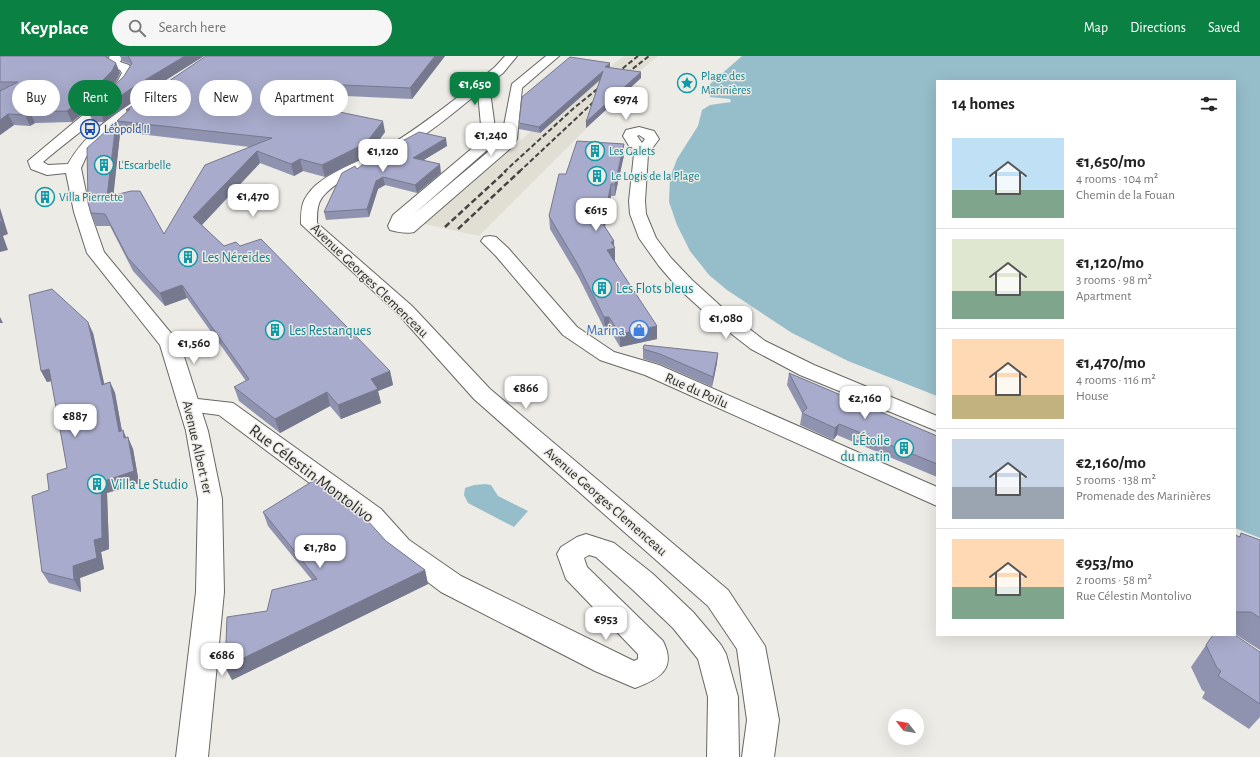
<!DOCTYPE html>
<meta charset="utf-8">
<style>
:root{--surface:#fff;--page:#f6f6f6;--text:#222;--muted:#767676;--line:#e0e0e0;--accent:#0b8043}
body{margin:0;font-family:"Alegreya Sans",sans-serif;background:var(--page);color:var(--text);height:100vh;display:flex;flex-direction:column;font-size:15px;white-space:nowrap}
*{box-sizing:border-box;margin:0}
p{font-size:13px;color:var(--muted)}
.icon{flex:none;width:22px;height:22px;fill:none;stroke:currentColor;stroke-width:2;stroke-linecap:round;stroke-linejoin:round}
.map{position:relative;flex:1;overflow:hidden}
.drawer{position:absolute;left:936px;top:24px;width:300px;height:556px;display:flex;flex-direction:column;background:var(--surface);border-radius:0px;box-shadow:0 4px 16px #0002}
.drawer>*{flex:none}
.top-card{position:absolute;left:12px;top:24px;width:380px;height:36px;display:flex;gap:8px}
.needle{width:26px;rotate:301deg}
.controls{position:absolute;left:888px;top:653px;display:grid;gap:8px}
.controls a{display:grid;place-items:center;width:36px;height:36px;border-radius:50%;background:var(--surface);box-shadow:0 4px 16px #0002;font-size:20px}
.price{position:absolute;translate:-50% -34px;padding:0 9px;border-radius:8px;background:#fff;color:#222;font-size:13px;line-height:26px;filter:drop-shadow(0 1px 2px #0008)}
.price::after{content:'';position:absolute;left:50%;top:24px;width:12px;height:9px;margin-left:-6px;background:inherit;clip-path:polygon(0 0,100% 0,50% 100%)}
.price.current{background:var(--accent);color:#fff}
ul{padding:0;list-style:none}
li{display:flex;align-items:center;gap:12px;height:100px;padding:0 16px}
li+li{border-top:1px solid var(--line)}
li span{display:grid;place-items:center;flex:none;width:112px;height:80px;border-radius:0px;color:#555}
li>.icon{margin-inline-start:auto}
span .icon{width:48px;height:48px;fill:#fffc;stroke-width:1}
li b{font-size:17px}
h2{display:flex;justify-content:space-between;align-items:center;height:48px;padding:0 16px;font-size:17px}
.chip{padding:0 14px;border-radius:18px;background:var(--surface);box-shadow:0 4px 16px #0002;font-size:14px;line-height:36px}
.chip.current{background:var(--accent);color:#fff}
header{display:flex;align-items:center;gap:24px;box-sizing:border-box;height:56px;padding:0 20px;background:var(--accent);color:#fff}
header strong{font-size:19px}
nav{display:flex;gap:22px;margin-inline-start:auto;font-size:14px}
.search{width:280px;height:36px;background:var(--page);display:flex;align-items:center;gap:10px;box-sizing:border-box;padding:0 14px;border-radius:22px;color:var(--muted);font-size:15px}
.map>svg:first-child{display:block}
.built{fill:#e1dfd4}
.water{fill:#96bdca}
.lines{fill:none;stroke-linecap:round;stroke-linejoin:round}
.street-casing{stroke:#686763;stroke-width:2}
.secondary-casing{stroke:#686763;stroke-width:2}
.street{fill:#fff;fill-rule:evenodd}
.secondary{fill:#fff;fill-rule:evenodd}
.rail-far1{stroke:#444341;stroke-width:2;stroke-dasharray:5 2.5;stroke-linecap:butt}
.rail{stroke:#444341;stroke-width:2.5;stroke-dasharray:6 3;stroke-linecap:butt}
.wall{fill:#9093af}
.shaded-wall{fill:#76788e}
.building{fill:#a8abcb;stroke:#76788e}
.labels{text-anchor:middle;stroke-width:3;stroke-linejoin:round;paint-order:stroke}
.far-culture-label{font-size:12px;fill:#0d838f;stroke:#ecebe6;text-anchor:start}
.far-transit-label{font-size:12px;fill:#164399;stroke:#ecebe6;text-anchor:start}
.culture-label{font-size:14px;fill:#0d838f;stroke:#ecebe6;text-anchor:start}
.street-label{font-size:14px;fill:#2e2e2c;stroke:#ecebe6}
.shop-label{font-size:14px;fill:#366cbe;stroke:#ecebe6;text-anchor:end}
.near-street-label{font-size:17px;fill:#2e2e2c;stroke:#ecebe6}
</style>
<header>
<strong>Keyplace</strong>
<div class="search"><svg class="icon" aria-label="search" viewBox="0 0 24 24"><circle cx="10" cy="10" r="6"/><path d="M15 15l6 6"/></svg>Search here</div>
<nav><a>Map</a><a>Directions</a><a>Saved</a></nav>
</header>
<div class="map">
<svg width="1260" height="701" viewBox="0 0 1260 701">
<rect width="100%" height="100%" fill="#ecebe6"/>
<path class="built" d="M624,0H658L624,28L630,29L479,180L420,167L521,84L570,41Z"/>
<path class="water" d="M742,0H1260V482L1235,472V25H937V340L848,305L792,277L727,234L709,219L690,195L677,169L669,146L670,122L677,103L698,70L702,54L710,49L731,46L730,43L710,41V28Z
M485,428L491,429L498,440L528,455L514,471L468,447L464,439L465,432L474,429Z"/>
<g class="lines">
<g class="street-casing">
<path id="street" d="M505,0H517L503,17L485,31L490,35L496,80L486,95L414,158L501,85L512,28L546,0H559L522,32L517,83L512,91L414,176C406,178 398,176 390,174L388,170L393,159L476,89L482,80L478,37C451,59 426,80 396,97C375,110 346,118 327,136C317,145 317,154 317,167L412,250L490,333L728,534L765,590L779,664L774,701H742L747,664L737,593L708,550L474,343L398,258L301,168C301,150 302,143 315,130C331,115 365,103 385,92C414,75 440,55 467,34L462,30L464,25L468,24L474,28L495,11Z
M639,71L654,75L659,83L648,98L645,145L646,158L656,182L671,202L692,224L725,254L765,285L814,309L937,360V375L800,319L751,293L711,262L678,232L659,210L639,182L630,158L629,145L634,98L623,80L626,74ZM639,79L645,83L642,87L637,80Z
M490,180L496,181L508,192L577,271L614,296L659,309L937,431V450L645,319L600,304L563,279L496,200L481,185L484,181Z
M189,342L233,347L381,453L409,484L461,520L634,605L638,603V598L566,523L557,498L561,491L577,481L586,478L614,487L653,518L693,556L721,589L726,598L738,641L739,701H707L708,641L698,603L673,572L633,534L596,501L589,499L584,502L587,511L663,585C677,613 659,623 635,632L595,615L441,536L391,498L363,467L219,359L181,354L178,349L181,344Z"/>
</g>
<g class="secondary-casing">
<path id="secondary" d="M110,0H123L120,6L129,9L134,17C114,55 74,79 43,106L48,109L68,108C85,77 114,59 142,40L147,39L154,43L100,84L86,101L81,112L90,156L104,196L180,288L208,375L222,443L224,536L208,701H176L196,536L198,443L186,375L160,289L87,197L74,156L66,117L47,119L31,113L28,105L96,48L117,26L122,17L120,14L111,11L107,4Z"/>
</g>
<use href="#street" class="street"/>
<use href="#secondary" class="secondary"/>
<path class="rail-far1" d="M621,22L649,0
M504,116L574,52L638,0
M519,116L601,39"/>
<path class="rail" d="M445,171L506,115
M458,173L520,115"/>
</g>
<path class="wall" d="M0,0H109L107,2L120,17L116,25L95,47L72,66L35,67L30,70L14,69L0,79Z
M120,0H204L139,41L104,66H93L88,55L124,20L131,9L130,8L122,5Z
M445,0L412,43L301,38L300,47L385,76L368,99L325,121L303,115L294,120L260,107L202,169L224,190L390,315L393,329L378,335L381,347L341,363L330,350L280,377L239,345L234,331L246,325L187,242L165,250L133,215L110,170H96L91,157L120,78L113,139L164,178L250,91L122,76L117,65L127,57L126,54Z
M610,12L641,16V22L586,72V66L600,24L540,77L519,73V67Z
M624,88V99L615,140H611L605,171L614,185L615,205L657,283L620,291L610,274H605L579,222L550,173L549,160Z
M447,90L423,104L441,117L417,137L385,129L378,133L369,161L326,164L324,156L357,113Z
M93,277L104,328L110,326L115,337L122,375L123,374L126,382L133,393L139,427L107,437L109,493L101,496L104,513L80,522L81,536L49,527L42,516L49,434L67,412L52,325L47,326L41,315Z
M643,293L717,307L712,331L660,308L643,303Z
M789,317L937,380V421L837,379L833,384L800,369L802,357L787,329Z
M263,456L386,485L425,514L428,528L232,624L267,555L312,524L268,470Z
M1241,477L1260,484V594L1235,578V479L1239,481Z
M1213,579L1260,596V661L1249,673L1202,642L1205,636L1202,634L1191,611Z"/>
<path class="shaded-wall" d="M185,0H204L139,41L104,66L100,54L135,30Z
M435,0H445L412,43L410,32Z
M116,7L120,17L116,25L95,47L72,66L67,55Z
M610,7V12L605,11Z
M603,15V21L540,77L539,71Z
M641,16V22L586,72V66Z
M299,27L301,38L299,58L296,47Z
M30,56L35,67L30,70L25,59Z
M8,58L14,69L0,79V64Z
M383,65L385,76L368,99L325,121L322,109Z
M116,66L120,78L112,153L107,141Z
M446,82L447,90L414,110L413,102Z
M624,88V99L615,140V128Z
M257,95L260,107L197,174L193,161Z
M300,103L303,115L294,120L291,108Z
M440,108L441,117L417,137L415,129Z
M383,121L385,129L378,133L369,161L367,153L376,125Z
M611,128V140L603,180V168Z
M0,152L8,178L3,180L8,194L0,196Z
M614,185V193L615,192V205L608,206L607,194L611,186Z
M182,229L187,242L165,250L160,237Z
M0,261L3,267H0Z
M604,261H609L610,274H605Z
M88,266L93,277L107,340L102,329Z
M657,270V283L620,291V278Z
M718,297L717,307L712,331L713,321Z
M49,313L55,324L47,326L41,315Z
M390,315L393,329L378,335L381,347L341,363L338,349L371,323Z
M110,326L115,337L124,387L119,376Z
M327,336L330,350L280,377L275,363Z
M839,368L837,379L833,384L835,372Z
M123,374L128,386L124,382Z
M128,381L133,393L139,427L107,437L109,493L101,496L104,513L80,522L81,536L74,524L73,510L94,484L101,426Z
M425,514L428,528L232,624L225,611Z"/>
<path class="building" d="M0,0H105L106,1L116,7L112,15L91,36L67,55L30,56L25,59L8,58L0,64V35L18,26H0Z
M128,0H185L135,30L100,54L88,55L124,20L132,7Z
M206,0H435L410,32L299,27L296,47L383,65L366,87L322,109L300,103L291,108L257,95L193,161L224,190L236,186L240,190L261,183L390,315L371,323L378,333L338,349L327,336L275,363L234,331L249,323L182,229L160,237L128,202L105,158L91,157L88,147L87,92L116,66L107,141L131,135H140L164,178L205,109L272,82L117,65L130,53L126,54Z
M570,1L610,7L605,11L641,16L586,66L603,15L539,71L519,67L522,41Z
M419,76L446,82L413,102L440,108L415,129L383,121L376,125L367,153L324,156L342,117L355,110L357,113L371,102Z
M577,85L624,88L615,128H611L603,168L614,185L611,186L615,192L607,194L657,270L620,278L609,261H604L578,209L549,160L559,118H566Z
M0,159L2,165L0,166Z
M52,233L88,266L102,329L110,326L119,376L123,374L124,382L128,381L134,415L101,426L102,482L94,484L97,502L73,510L74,524L42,516L32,440L49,434L47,418L67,412L49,313L41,315L29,239Z
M644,289L718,297L713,321L660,298L643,293Z
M789,317L937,380V408L839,368L835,372L802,357L807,352Z
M316,423L358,454L386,485L425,514L225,611L227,561L267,555L272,534L317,523L263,456Z
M1241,477L1260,484V562L1251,556H1235V479L1240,481Z
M1213,579H1235L1260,596V648L1218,620L1221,615L1217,612L1206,589Z"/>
<defs>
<g id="sight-ring" transform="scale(1)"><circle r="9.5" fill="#ecebe6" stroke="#0f9aa8" stroke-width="1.5"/><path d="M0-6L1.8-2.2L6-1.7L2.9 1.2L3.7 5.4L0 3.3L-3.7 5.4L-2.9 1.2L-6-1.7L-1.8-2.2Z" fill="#0f9aa8"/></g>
<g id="bus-ring" transform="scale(1)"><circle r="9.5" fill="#ecebe6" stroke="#1a4fb4" stroke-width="1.5"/><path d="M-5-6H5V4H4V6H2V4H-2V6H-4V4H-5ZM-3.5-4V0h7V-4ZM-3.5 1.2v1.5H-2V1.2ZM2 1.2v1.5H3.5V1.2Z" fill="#1a4fb4"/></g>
<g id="building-ring" transform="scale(1)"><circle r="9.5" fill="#ecebe6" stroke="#0f9aa8" stroke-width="1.5"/><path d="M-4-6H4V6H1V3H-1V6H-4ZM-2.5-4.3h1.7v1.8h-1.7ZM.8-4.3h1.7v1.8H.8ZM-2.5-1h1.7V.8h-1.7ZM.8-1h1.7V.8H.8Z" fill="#0f9aa8"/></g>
<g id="shop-ring" transform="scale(1)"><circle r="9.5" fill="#ecebe6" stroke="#3f7fe0" stroke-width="1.5"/><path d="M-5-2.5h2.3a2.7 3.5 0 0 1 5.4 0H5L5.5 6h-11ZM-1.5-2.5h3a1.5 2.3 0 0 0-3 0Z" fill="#3f7fe0"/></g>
</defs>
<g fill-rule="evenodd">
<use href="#sight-ring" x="687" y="27"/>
<use href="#bus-ring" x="90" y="73"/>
<use href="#building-ring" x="595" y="95"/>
<use href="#building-ring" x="104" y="109"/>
<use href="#building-ring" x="597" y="120"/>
<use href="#building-ring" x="45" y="141"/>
<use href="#building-ring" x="188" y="201"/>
<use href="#building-ring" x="602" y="232"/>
<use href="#building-ring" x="275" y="274"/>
<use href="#shop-ring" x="639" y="274"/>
<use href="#building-ring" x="904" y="392"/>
<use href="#building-ring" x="97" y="428"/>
</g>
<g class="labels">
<g class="far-culture-label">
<text x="701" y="24">Plage des<tspan x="701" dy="14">Marinières</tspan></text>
<text x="609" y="99">Les Galets</text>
<text x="118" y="113">L'Escarbelle</text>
<text x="611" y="124">Le Logis de la Plage</text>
<text x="59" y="145">Villa Pierrette</text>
</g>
<g class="far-transit-label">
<text x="104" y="77">Léopold II</text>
</g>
<g class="culture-label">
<text x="202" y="206">Les Néreïdes</text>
<text x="616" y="237">Les Flots bleus</text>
<text x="289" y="279">Les Restanques</text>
<text x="890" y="389" text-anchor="end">L'Étoile<tspan x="890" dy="16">du matin</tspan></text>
<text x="111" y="433">Villa Le Studio</text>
</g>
<g class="street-label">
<text transform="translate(370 224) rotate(44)" y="5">Avenue Georges Clemenceau</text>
<text transform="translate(697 334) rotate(24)" y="5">Rue du Poilu</text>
<text transform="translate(198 391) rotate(77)" y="5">Avenue Albert 1er</text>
<text transform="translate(606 445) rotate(41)" y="5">Avenue Georges Clemenceau</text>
</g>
<g class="shop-label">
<text x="625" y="279">Marina</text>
</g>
<g class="near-street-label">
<text transform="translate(312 417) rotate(37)" y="6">Rue Célestin Montolivo</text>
</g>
</g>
</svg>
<div class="controls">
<a><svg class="needle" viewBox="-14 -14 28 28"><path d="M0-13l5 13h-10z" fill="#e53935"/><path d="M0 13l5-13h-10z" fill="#767676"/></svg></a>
</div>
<b class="price current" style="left:475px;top:50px">€1,650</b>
<b class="price" style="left:626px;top:65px">€974</b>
<b class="price" style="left:491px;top:101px">€1,240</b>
<b class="price" style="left:383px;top:117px">€1,120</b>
<b class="price" style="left:253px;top:162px">€1,470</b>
<b class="price" style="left:596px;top:176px">€615</b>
<b class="price" style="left:726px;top:284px">€1,080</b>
<b class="price" style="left:194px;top:309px">€1,560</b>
<b class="price" style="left:526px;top:354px">€866</b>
<b class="price" style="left:865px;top:364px">€2,160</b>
<b class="price" style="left:75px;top:382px">€887</b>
<b class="price" style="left:320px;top:513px">€1,780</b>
<b class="price" style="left:606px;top:585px">€953</b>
<b class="price" style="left:222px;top:621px">€686</b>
<div class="top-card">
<a class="chip">Buy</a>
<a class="chip current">Rent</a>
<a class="chip">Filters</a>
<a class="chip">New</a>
<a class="chip">Apartment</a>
</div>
<section class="drawer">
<h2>14 homes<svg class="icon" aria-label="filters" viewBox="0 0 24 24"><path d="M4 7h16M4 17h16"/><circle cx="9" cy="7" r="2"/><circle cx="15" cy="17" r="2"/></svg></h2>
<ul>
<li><span style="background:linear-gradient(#bfe0f5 65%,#7fa58c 0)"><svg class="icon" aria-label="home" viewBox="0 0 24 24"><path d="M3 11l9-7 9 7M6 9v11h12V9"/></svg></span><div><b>€1,650/mo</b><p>4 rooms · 104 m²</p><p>Chemin de la Fouan</p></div></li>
<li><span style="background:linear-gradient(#dfe7d0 65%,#7fa58c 0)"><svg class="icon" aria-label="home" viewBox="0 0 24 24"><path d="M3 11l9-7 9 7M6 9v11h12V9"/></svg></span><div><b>€1,120/mo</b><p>3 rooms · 98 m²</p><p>Apartment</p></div></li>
<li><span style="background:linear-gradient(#ffd9b3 70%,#c2b280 0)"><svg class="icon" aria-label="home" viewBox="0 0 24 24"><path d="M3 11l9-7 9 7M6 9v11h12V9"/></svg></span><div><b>€1,470/mo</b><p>4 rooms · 116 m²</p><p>House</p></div></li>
<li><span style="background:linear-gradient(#c9d6e8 60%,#9aa5b1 0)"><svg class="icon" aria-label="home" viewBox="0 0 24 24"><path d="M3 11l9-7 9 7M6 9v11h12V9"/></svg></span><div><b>€2,160/mo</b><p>5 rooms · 138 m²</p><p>Promenade des Marinières</p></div></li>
<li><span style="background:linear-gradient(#ffd9b3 60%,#7fa58c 0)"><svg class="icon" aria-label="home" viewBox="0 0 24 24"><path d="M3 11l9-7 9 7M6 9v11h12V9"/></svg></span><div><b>€953/mo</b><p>2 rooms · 58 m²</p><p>Rue Célestin Montolivo</p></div></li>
</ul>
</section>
</div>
